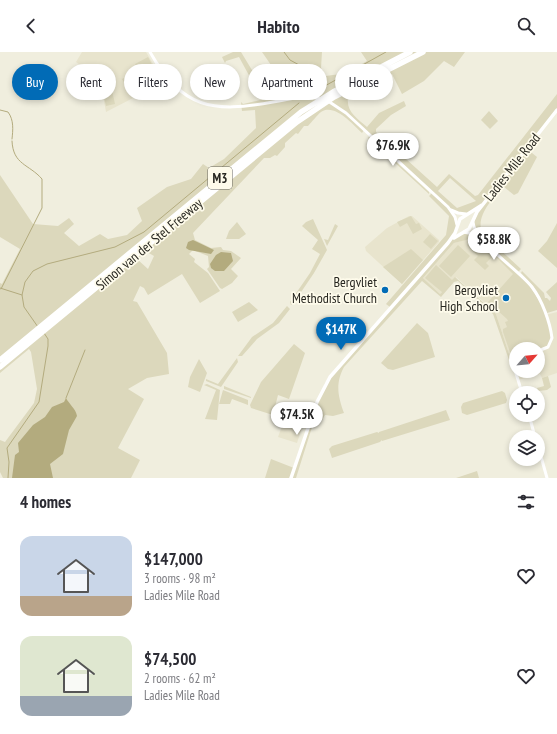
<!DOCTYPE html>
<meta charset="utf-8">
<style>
:root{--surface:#fff;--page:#f7f7f7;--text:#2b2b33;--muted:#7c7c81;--accent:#016bb6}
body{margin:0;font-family:"PT Sans Narrow",sans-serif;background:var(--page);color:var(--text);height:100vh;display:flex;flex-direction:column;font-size:15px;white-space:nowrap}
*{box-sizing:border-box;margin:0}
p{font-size:13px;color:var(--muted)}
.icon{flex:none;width:22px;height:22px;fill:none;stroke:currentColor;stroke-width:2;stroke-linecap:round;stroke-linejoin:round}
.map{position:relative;height:426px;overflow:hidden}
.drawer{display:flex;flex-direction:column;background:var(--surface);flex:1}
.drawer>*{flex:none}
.banner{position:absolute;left:12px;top:12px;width:533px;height:36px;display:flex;gap:8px}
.needle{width:26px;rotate:63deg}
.tools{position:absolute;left:509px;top:290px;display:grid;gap:8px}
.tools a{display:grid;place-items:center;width:36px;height:36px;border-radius:50%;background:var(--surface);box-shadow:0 2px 6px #0003;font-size:20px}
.price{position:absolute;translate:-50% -34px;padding:0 9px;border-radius:14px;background:#fff;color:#222;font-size:13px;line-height:26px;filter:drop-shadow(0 1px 2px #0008)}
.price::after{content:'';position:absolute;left:50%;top:24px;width:12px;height:9px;margin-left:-6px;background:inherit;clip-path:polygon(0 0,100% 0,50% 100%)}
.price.selected{background:var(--accent);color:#fff}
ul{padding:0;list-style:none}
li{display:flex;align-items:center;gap:12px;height:100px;padding:0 20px}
li span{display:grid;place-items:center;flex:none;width:112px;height:80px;border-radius:12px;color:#555}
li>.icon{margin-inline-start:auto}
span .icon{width:48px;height:48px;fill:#fffc;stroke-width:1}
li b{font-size:17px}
h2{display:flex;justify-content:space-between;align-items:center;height:48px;padding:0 20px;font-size:17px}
.pill{padding:0 14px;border-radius:18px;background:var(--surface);box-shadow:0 2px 6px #0003;font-size:14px;line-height:36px}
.pill.selected{background:var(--accent);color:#fff}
header{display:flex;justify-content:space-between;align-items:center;height:52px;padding:0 20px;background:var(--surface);font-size:18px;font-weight:800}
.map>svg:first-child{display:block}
.built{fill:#e8e4cd}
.green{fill:#dcd8bc;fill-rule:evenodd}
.water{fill:#b3ab7e}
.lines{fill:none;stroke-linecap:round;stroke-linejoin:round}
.stream{stroke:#b3ab7e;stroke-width:1}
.tertiary{stroke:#fff;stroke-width:3}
.secondary{stroke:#fff;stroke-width:3.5}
.motorway{stroke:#fff;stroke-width:5.5}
.poi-dot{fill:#016bb6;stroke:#fefbeb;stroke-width:1.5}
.labels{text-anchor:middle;stroke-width:3.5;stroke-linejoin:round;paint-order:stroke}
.shield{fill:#fefbeb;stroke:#68675e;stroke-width:1}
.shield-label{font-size:13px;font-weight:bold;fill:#282721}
.street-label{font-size:14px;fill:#282721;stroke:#fefbeb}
.poi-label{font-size:14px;fill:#282721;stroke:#fefbeb;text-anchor:end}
</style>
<header><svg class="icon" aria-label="back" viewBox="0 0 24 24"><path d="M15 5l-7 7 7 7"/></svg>Habito<svg class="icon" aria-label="search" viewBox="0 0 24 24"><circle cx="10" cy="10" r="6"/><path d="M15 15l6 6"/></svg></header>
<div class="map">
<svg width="557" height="426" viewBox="0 0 557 426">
<rect width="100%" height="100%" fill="#f0eede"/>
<path class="built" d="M82,0H146L164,30L106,60L100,27L76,10Z
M409,164H412L439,188V190L402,232L366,199L365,195L387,176Z
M475,185L526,233L547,283L542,295L516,297V303L510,305L496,262L486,252L456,225L440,242L423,226L454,191Z
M557,260V321L542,326L540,322L518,328L512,308L516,306V319H538V299L544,297L545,263Z
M287,360L305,366L297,391L278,385Z"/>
<path class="green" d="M233,0H241L269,46L280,43L289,39L262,0H322L321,16L326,24L347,21L367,9L361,0H465L454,15L444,9L424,29L402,42L392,22L348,45C346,60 357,66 367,75L379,61L404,49L406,54L391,63L376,77V80L437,135L449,122L475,144L478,143L557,42V58L527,97L537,105L518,141L514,143L504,135L501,136C492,148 474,166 483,182L521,217L518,220C533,236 557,271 549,293L538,299L536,297L541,295L534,297H516V303H511L503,280V277L507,275L505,270L508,269L507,267L488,250L513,222L494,203L486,211L489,214L485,218L474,208L478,204L467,193L474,186L454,191L423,226L440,242L442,240L425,226L436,213L452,228L455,225L496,262L510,305L516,303V306L509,308L493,262L458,229L454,230L441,245L422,229L344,315C335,332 338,344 344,361L333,364L325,363L322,368L313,372L296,426H265L271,407L294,416L325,331L390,255L386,252L446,183L449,164L429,144L432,141L364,78L362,81C353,73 335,51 321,60C317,63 312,70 308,74H304L298,82L296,81L285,91V95L277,104L275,103L270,106H264L193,181L195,188L211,196L221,195L223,198L231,199L241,206L231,217L238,224L232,231L222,237L220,236L207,217L209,215L208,204L193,198L189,202L195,207L194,210L208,221L220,239L200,251L182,222L148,243L144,236L140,234L133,249L137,250L167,301L169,322L147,326L128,337L144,347L118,396L140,408L131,426H3L0,420V388L5,390L34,351L37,337L31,300L29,297L0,321V231L2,232L20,197L0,185V123L33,172L58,174L69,166L74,172L64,181L79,194L100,182L108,187L127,183L142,169L137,156L167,135L191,127L203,112L209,116L224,107L256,76L255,58L242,59L241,50L243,52L265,47L260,39L257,38L239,5L226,9L225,11L222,5ZM450,126L476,149L457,156L438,139ZM480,156L473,172L478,184L469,181L454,184L457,173L450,157L466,162ZM147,200L154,204L148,217L137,207Z
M148,5L161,29L149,36L135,12Z
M131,22L138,35L129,39L122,27Z
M111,34L115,52L106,54L102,36Z
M489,59L498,69L490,77L481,68Z
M369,85L429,140V142L368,86Z
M411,164L416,172L419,171L422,177L413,182L407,171L400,175L397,170Z
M313,167L327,198L314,221L293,252L291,253L290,250L310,221L320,202L312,197L318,188L302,174L306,170Z
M237,170L246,182L239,187H226L229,179Z
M557,171V216L538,199L547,189Z
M335,172L338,174L327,194L324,187L328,188Z
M430,182L438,189L431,197L423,190Z
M458,193L470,204L451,225L439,214Z
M411,197L423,208L402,232L383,215Z
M522,219L544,241L545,246H547L550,249L551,246L546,240L557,230V258L547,261L533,234L521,221Z
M249,250L258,258L238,270L232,260Z
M287,254L290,257L279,271L257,287L242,304H238L252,285L273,271Z
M417,271L428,281L435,305L393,318L388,317L381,311Z
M294,292L305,301L289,347L278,343L273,363L251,356L250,353L261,330Z
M237,306L238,310L221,335L206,329V327L218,332Z
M199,307L207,321L200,340L188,335L190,325Z
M548,324L551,335L547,338L538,339L537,336L544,334L542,326Z
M207,332L220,338L217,368L205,367L216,338L204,333Z
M224,334L251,345V346L224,337Z
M223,338L248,348V353L232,347L230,352H219Z
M502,339L505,341L507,348L506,351L467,363L462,361L461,355L463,351Z
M446,358L450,368L382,389V388L380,390L332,406L329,397L332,394L377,380L379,381V380Z
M477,419L479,426H456Z"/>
<path class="water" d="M193,188L214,198L211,202L189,198L186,196L188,190Z
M221,200L231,201L233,209L224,219H215L211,216L210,212L216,203Z
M66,346C69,352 76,357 77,364L69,378L63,402L50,412L53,426H12L15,403L19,400L18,391L33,373L45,365L52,355L64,350Z"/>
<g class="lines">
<path class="stream" d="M284,0L290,8L301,14L317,33V36
M314,40L386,0
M0,58L8,60C14,68 13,78 12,87
M0,236L22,243
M1,237L42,156V127C29,112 13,113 12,89
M38,275L24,255L22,243L25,230L33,219L47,212L115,195L144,180L299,51
M66,346L85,298
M8,426L9,410L7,396L39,350L48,294V287L44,281"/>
<path class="tertiary" d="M150,0C182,57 213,61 273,50C290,47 305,43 321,47
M328,49L346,61L448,155L455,165L457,173
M451,158L458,161L466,162
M473,170C474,189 519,218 532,235C542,248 550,270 552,286L548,295L538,299
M464,180L477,183
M516,306L512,308L522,341
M529,363L535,385
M538,394L547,426"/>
<path class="secondary" d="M454,186L469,177L477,160L557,58
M291,426L317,350L330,325L448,191L455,181L460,167L482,153"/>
<path class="motorway" d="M0,308L301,60L333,40L410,0
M0,315L297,70L334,45L423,0"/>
</g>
<g class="poi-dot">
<circle cx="385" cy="238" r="4"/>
<circle cx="506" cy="246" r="4"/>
</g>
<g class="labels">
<rect class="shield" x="208" y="115" width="24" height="22" rx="3"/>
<g class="shield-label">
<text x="220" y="131">M3</text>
</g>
<g class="street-label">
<text transform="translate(512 115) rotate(-52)" y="5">Ladies Mile Road</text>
<text transform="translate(149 192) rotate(-40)" y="5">Simon van der Stel Freeway</text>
</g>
<g class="poi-label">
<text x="377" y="235">Bergvliet<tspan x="377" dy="16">Methodist Church</tspan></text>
<text x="498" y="243">Bergvliet<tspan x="498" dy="16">High School</tspan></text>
</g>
</g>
</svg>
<div class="tools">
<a><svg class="needle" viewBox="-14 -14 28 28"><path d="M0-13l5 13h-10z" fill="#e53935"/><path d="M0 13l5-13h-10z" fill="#7c7c81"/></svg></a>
<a><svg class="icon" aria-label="locate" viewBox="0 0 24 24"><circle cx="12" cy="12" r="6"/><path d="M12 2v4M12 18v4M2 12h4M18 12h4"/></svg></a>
<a><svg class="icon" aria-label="layers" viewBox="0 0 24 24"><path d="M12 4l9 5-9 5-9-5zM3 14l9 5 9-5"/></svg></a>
</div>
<b class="price" style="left:393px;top:115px">$76.9K</b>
<b class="price" style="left:494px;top:209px">$58.8K</b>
<b class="price selected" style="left:341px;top:299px">$147K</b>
<b class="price" style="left:297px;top:384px">$74.5K</b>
<div class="banner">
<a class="pill selected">Buy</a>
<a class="pill">Rent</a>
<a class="pill">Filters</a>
<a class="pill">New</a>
<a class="pill">Apartment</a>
<a class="pill">House</a>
</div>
</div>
<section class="drawer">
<h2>4 homes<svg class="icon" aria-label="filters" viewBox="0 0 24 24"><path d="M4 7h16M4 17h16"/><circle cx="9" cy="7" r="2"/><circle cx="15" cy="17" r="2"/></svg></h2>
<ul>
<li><span style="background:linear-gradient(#c9d6e8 75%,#b9a48a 0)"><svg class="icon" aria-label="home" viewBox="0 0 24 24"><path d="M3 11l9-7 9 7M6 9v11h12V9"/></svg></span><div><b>$147,000</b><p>3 rooms · 98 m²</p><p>Ladies Mile Road</p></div><svg class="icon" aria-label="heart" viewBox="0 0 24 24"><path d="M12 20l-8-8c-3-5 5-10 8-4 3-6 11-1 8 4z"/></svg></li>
<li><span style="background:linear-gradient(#dfe7d0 75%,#9aa5b1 0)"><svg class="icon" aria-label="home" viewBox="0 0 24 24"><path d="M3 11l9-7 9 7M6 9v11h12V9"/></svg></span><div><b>$74,500</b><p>2 rooms · 62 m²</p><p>Ladies Mile Road</p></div><svg class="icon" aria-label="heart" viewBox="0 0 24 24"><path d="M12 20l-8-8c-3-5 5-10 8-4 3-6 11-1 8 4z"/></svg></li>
</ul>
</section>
